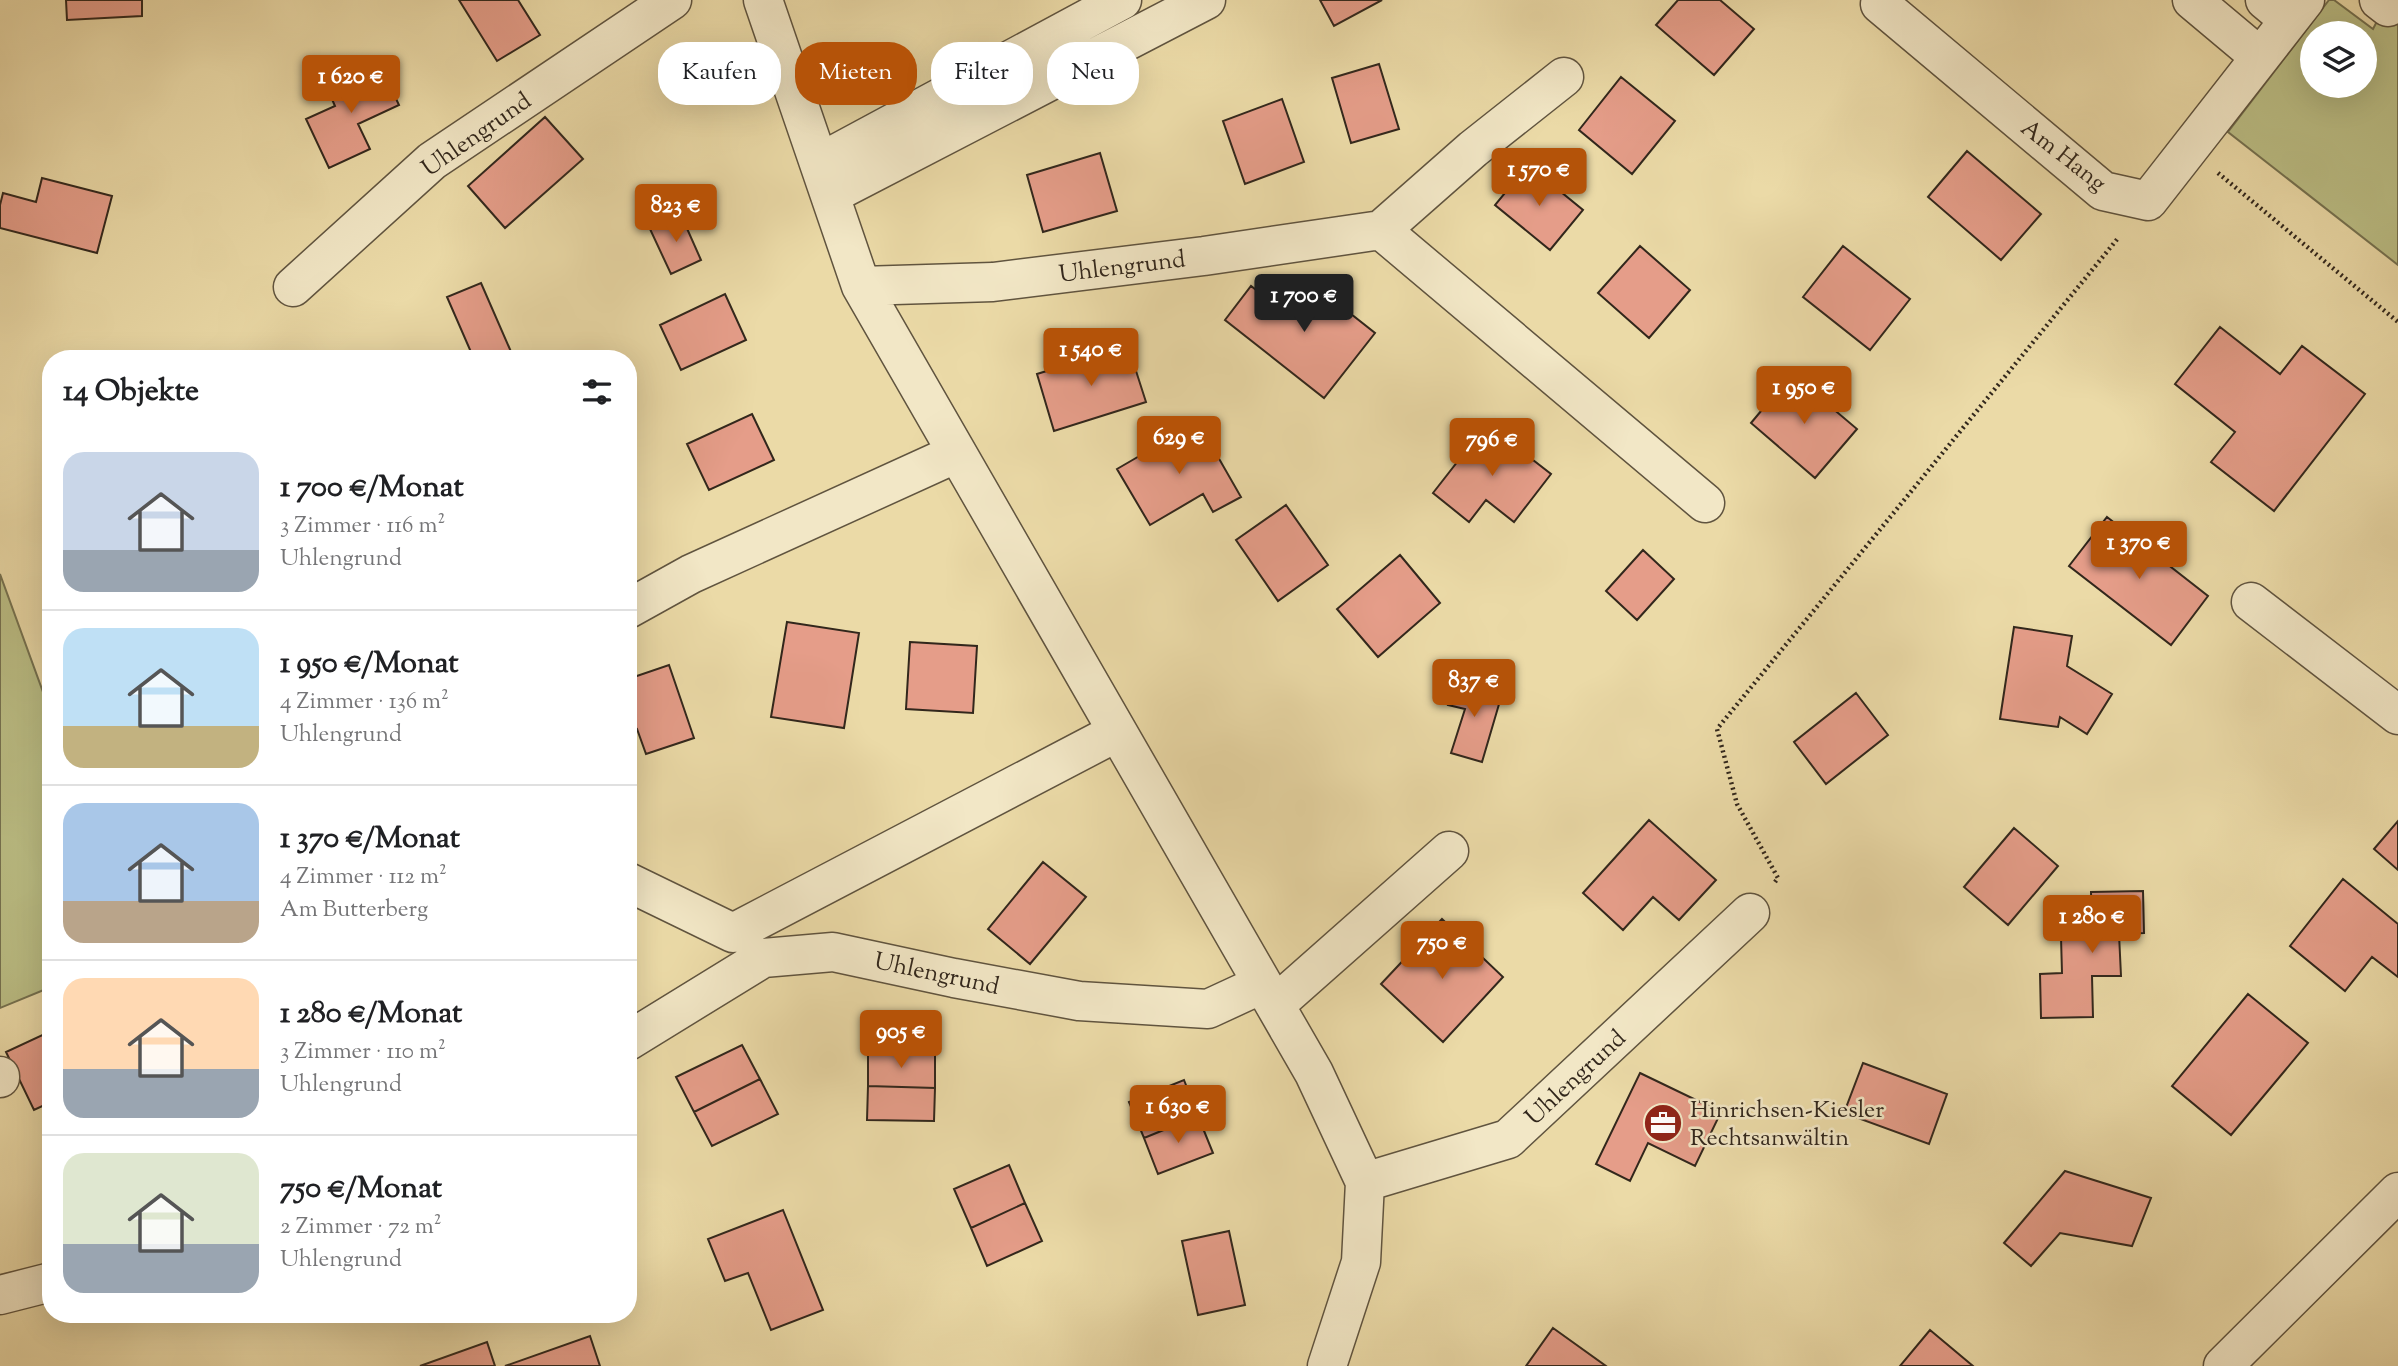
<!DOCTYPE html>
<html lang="de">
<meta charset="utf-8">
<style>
:root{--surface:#fff;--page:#f6f6f6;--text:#202124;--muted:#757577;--line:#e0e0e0;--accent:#b45309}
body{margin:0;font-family:"Sorts Mill Goudy",serif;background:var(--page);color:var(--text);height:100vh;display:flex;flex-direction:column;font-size:26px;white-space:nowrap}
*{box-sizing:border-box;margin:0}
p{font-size:23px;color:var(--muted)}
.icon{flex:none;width:38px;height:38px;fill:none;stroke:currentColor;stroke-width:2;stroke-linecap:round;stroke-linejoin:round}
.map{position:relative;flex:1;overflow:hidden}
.details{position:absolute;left:42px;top:350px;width:595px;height:973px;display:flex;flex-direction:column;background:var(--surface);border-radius:28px;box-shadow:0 7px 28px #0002}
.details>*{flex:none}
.hud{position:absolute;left:658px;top:42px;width:665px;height:63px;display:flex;gap:14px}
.buttons{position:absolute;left:2300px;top:21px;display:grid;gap:14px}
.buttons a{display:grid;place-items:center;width:77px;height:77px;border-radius:50%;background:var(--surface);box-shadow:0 7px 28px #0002;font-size:35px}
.price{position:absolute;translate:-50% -60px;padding:0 16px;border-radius:7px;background:var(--accent);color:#fff;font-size:23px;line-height:46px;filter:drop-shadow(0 2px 4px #0008)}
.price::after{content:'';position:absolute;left:50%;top:42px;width:21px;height:16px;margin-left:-10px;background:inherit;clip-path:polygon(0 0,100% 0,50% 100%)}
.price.current{background:#222;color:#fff}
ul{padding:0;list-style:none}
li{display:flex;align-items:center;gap:21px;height:175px;padding:0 21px}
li+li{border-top:2px solid var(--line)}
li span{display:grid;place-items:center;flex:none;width:196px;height:140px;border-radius:21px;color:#555}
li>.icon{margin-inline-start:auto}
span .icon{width:84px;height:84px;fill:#fffc;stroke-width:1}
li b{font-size:30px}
h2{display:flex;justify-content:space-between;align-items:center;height:84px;padding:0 21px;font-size:30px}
.tag{padding:0 24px;border-radius:28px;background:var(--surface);box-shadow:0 7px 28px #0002;font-size:24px;line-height:63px}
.tag.current{background:var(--accent);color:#fff}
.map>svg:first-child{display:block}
.green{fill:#bbbe85;stroke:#767250;stroke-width:2;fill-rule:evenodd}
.building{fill:#e59d89;stroke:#32271c;stroke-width:2}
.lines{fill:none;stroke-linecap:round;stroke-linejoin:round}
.minor-casing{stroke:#60543f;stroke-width:41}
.path{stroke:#32271c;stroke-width:4.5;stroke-dasharray:2 3.5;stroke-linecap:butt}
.minor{stroke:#f2e7c6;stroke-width:38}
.labels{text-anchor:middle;stroke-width:5;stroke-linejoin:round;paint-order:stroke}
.street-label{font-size:24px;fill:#32271c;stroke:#f2e7c6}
.poi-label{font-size:24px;fill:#32271c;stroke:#f2e7c6;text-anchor:start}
</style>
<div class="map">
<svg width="2398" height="1366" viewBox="0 0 2398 1366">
<rect width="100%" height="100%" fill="#ebdaa7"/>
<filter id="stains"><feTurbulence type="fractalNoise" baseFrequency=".00286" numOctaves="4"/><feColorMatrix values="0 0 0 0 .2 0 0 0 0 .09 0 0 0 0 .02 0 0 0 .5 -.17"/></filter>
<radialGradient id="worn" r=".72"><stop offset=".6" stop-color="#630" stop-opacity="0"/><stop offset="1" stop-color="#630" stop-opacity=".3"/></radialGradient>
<path class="green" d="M2329,0H2334L2373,29L2388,0H2398V265L2228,132ZM2312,33H2364V86H2312Z
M0,574L51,714V987L0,1008Z"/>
<path class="building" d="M66,0H142V16L67,20Z
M459,0H518L540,35L497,61Z
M1320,0H1382L1334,26Z
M1678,0H1720L1754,29L1714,75L1656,25Z
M1379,64L1399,129L1351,143L1332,78Z
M380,65L399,105L358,124L370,149L329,168L306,119L335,106L328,90Z
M1621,77L1675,121L1632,174L1579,130Z
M1282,99L1304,162L1245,184L1223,121Z
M545,117L583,159L505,228L468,186Z
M1967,151L2041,214L2001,260L1928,197Z
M1100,153L1117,211L1043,232L1027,175Z
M1528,165L1583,210L1550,250L1495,205Z
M42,178L112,196L97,253L0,228V205L3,193L36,202Z
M681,215L701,260L671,274L650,229Z
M1640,246L1690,290L1649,338L1598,293Z
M1843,246L1910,299L1870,350L1803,297Z
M1308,280L1375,333L1324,398L1225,320L1251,286L1283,311Z
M481,283L512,354L499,359H474L447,297Z
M725,294L746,340L681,370L660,325Z
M2220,327L2280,374L2302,346L2365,394L2274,511L2211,462L2235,432L2175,384Z
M1128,346L1146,402L1054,431L1037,374Z
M1792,374L1857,429L1815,478L1751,423Z
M752,414L774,460L709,490L687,444Z
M1198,422L1241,497L1213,512L1203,494L1150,525L1117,469Z
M1487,424L1551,474L1514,522L1486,500L1469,522L1433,493Z
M1286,505L1328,565L1278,601L1236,540Z
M2107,517L2208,596L2171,645L2069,566Z
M1643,550L1674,579L1637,620L1606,591Z
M1400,555L1440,603L1378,657L1337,609Z
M787,622L859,633L844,728L771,717Z
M2014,627L2072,636L2067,666L2112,694L2087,734L2060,717L2058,727L2000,719Z
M910,642L977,646L973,713L906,709Z
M669,665L694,738L646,754L637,729L628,732V679Z
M1456,680L1502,694L1482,762L1451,753L1465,709L1448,705Z
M1856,693L1888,735L1826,784L1794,742Z
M1649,820L1716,880L1679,920L1653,897L1623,930L1583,893Z
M2398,821V870L2374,849Z
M2014,828L2058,866L2008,925L1964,887Z
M1043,862L1086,897L1030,964L988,929Z
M2343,879L2398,924V977L2372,957L2345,991L2290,946Z
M2143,891L2144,933L2119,934L2121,976H2092L2093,1017L2041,1018L2040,974L2062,973L2061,937L2092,936L2091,892Z
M1442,919L1503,977L1443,1042L1381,984Z
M2248,994L2308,1043L2231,1135L2172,1086Z
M51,1031V1102L34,1110L6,1052Z
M742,1045L760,1079L694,1112L676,1077Z
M868,1053L935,1055V1088L868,1086Z
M1863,1063L1947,1094L1929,1144L1844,1113Z
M1640,1073L1721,1112L1695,1166L1648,1143L1630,1181L1596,1164Z
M760,1079L778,1114L712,1146L694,1112Z
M1184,1080L1198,1116L1144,1138L1129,1102Z
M868,1086L935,1088L934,1121L867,1120Z
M1198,1116L1213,1153L1158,1174L1144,1138Z
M1009,1165L1025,1203L971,1228L954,1189Z
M2065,1171L2151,1198L2132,1246L2060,1233L2031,1266L2004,1243Z
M1025,1203L1042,1241L987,1266L971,1228Z
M783,1210L823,1310L771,1330L748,1273L725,1281L708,1239Z
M1229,1231L1245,1305L1198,1315L1182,1241Z
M1553,1328L1606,1366H1526Z
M1930,1330L1973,1366H1900Z
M590,1336L600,1366H505Z
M487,1342L495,1366H420Z"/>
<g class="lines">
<g class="minor-casing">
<path id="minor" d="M763,0L861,286L1314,1073L1365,1182L1361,1262L1327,1366
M2192,0L2260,57
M2265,0L2289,20
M2379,0L2388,7
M1880,4L2103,191L2148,201L2305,0
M819,163L1122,0
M830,195L1206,0
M1381,230L1705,503
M861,286L993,282L1204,256L1381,230L1473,149L1564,77
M293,287L432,161L672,0
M2251,602L2398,715
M628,609L691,574L957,453
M628,882L733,933L1117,732
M1275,1005L1449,851
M628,1041L763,958L833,952L954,978L1079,1001L1208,1009L1262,984
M0,1078V1076
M1365,1182L1508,1139L1750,913
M0,1295L51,1282
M2223,1366L2398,1192"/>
</g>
<path class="path" d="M2218,173L2398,322
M1775,882L1778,878L1737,804L1717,729L2119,237"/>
<use href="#minor" class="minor"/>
</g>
<defs>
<g id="office-disc" transform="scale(2.0125)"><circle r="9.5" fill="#8f2418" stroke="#f2e7c6"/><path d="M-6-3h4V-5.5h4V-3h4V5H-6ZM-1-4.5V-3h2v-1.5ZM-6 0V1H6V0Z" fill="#fff"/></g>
</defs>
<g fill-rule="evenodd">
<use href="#office-disc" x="1663" y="1123"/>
</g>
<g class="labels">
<g class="street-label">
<text transform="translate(476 134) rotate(-35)" y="8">Uhlengrund</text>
<text transform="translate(2064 155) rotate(38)" y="8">Am Hang</text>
<text transform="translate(1122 266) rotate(-7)" y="8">Uhlengrund</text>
<text transform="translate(937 973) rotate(12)" y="8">Uhlengrund</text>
<text transform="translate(1575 1077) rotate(-43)" y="8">Uhlengrund</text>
</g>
<g class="poi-label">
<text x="1690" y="1117">Hinrichsen-Kiesler<tspan x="1690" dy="28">Rechtsanwältin</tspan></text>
</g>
</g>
<rect width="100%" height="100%" filter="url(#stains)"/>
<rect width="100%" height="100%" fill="url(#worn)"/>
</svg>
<div class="buttons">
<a><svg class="icon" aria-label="layers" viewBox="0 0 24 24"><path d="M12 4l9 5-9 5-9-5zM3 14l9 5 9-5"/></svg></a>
</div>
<b class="price" style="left:351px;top:115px">1 620 €</b>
<b class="price" style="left:1539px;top:208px">1 570 €</b>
<b class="price" style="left:676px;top:244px">823 €</b>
<b class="price current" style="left:1304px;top:334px">1 700 €</b>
<b class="price" style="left:1091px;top:388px">1 540 €</b>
<b class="price" style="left:1804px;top:426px">1 950 €</b>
<b class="price" style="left:1179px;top:476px">629 €</b>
<b class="price" style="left:1492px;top:478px">796 €</b>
<b class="price" style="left:2139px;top:581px">1 370 €</b>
<b class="price" style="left:1474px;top:719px">837 €</b>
<b class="price" style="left:2092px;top:955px">1 280 €</b>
<b class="price" style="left:1442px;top:981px">750 €</b>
<b class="price" style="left:901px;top:1070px">905 €</b>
<b class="price" style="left:1178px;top:1145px">1 630 €</b>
<div class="hud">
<a class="tag">Kaufen</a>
<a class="tag current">Mieten</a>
<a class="tag">Filter</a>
<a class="tag">Neu</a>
</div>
<section class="details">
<h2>14 Objekte<svg class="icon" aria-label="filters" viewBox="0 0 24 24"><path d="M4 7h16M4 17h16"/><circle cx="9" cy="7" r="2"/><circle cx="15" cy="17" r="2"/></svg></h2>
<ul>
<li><span style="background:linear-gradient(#c9d6e8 70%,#9aa5b1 0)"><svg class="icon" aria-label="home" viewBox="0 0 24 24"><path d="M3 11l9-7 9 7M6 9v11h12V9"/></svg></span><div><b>1 700 €/Monat</b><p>3 Zimmer · 116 m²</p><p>Uhlengrund</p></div></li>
<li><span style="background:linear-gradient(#bfe0f5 70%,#c2b280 0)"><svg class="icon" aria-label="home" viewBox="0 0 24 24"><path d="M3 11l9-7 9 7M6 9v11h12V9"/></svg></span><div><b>1 950 €/Monat</b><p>4 Zimmer · 136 m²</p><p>Uhlengrund</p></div></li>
<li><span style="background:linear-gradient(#a9c7e8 70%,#b9a48a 0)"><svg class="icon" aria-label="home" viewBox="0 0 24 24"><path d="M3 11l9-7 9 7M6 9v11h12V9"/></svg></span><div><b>1 370 €/Monat</b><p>4 Zimmer · 112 m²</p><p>Am Butterberg</p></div></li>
<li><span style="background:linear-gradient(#ffd9b3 65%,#9aa5b1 0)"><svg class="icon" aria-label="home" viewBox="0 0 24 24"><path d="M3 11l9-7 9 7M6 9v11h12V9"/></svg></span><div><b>1 280 €/Monat</b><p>3 Zimmer · 110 m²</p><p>Uhlengrund</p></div></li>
<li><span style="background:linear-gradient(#dfe7d0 65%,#9aa5b1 0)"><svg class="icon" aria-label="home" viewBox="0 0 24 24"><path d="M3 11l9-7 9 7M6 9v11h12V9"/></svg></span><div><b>750 €/Monat</b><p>2 Zimmer · 72 m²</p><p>Uhlengrund</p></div></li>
</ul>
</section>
</div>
